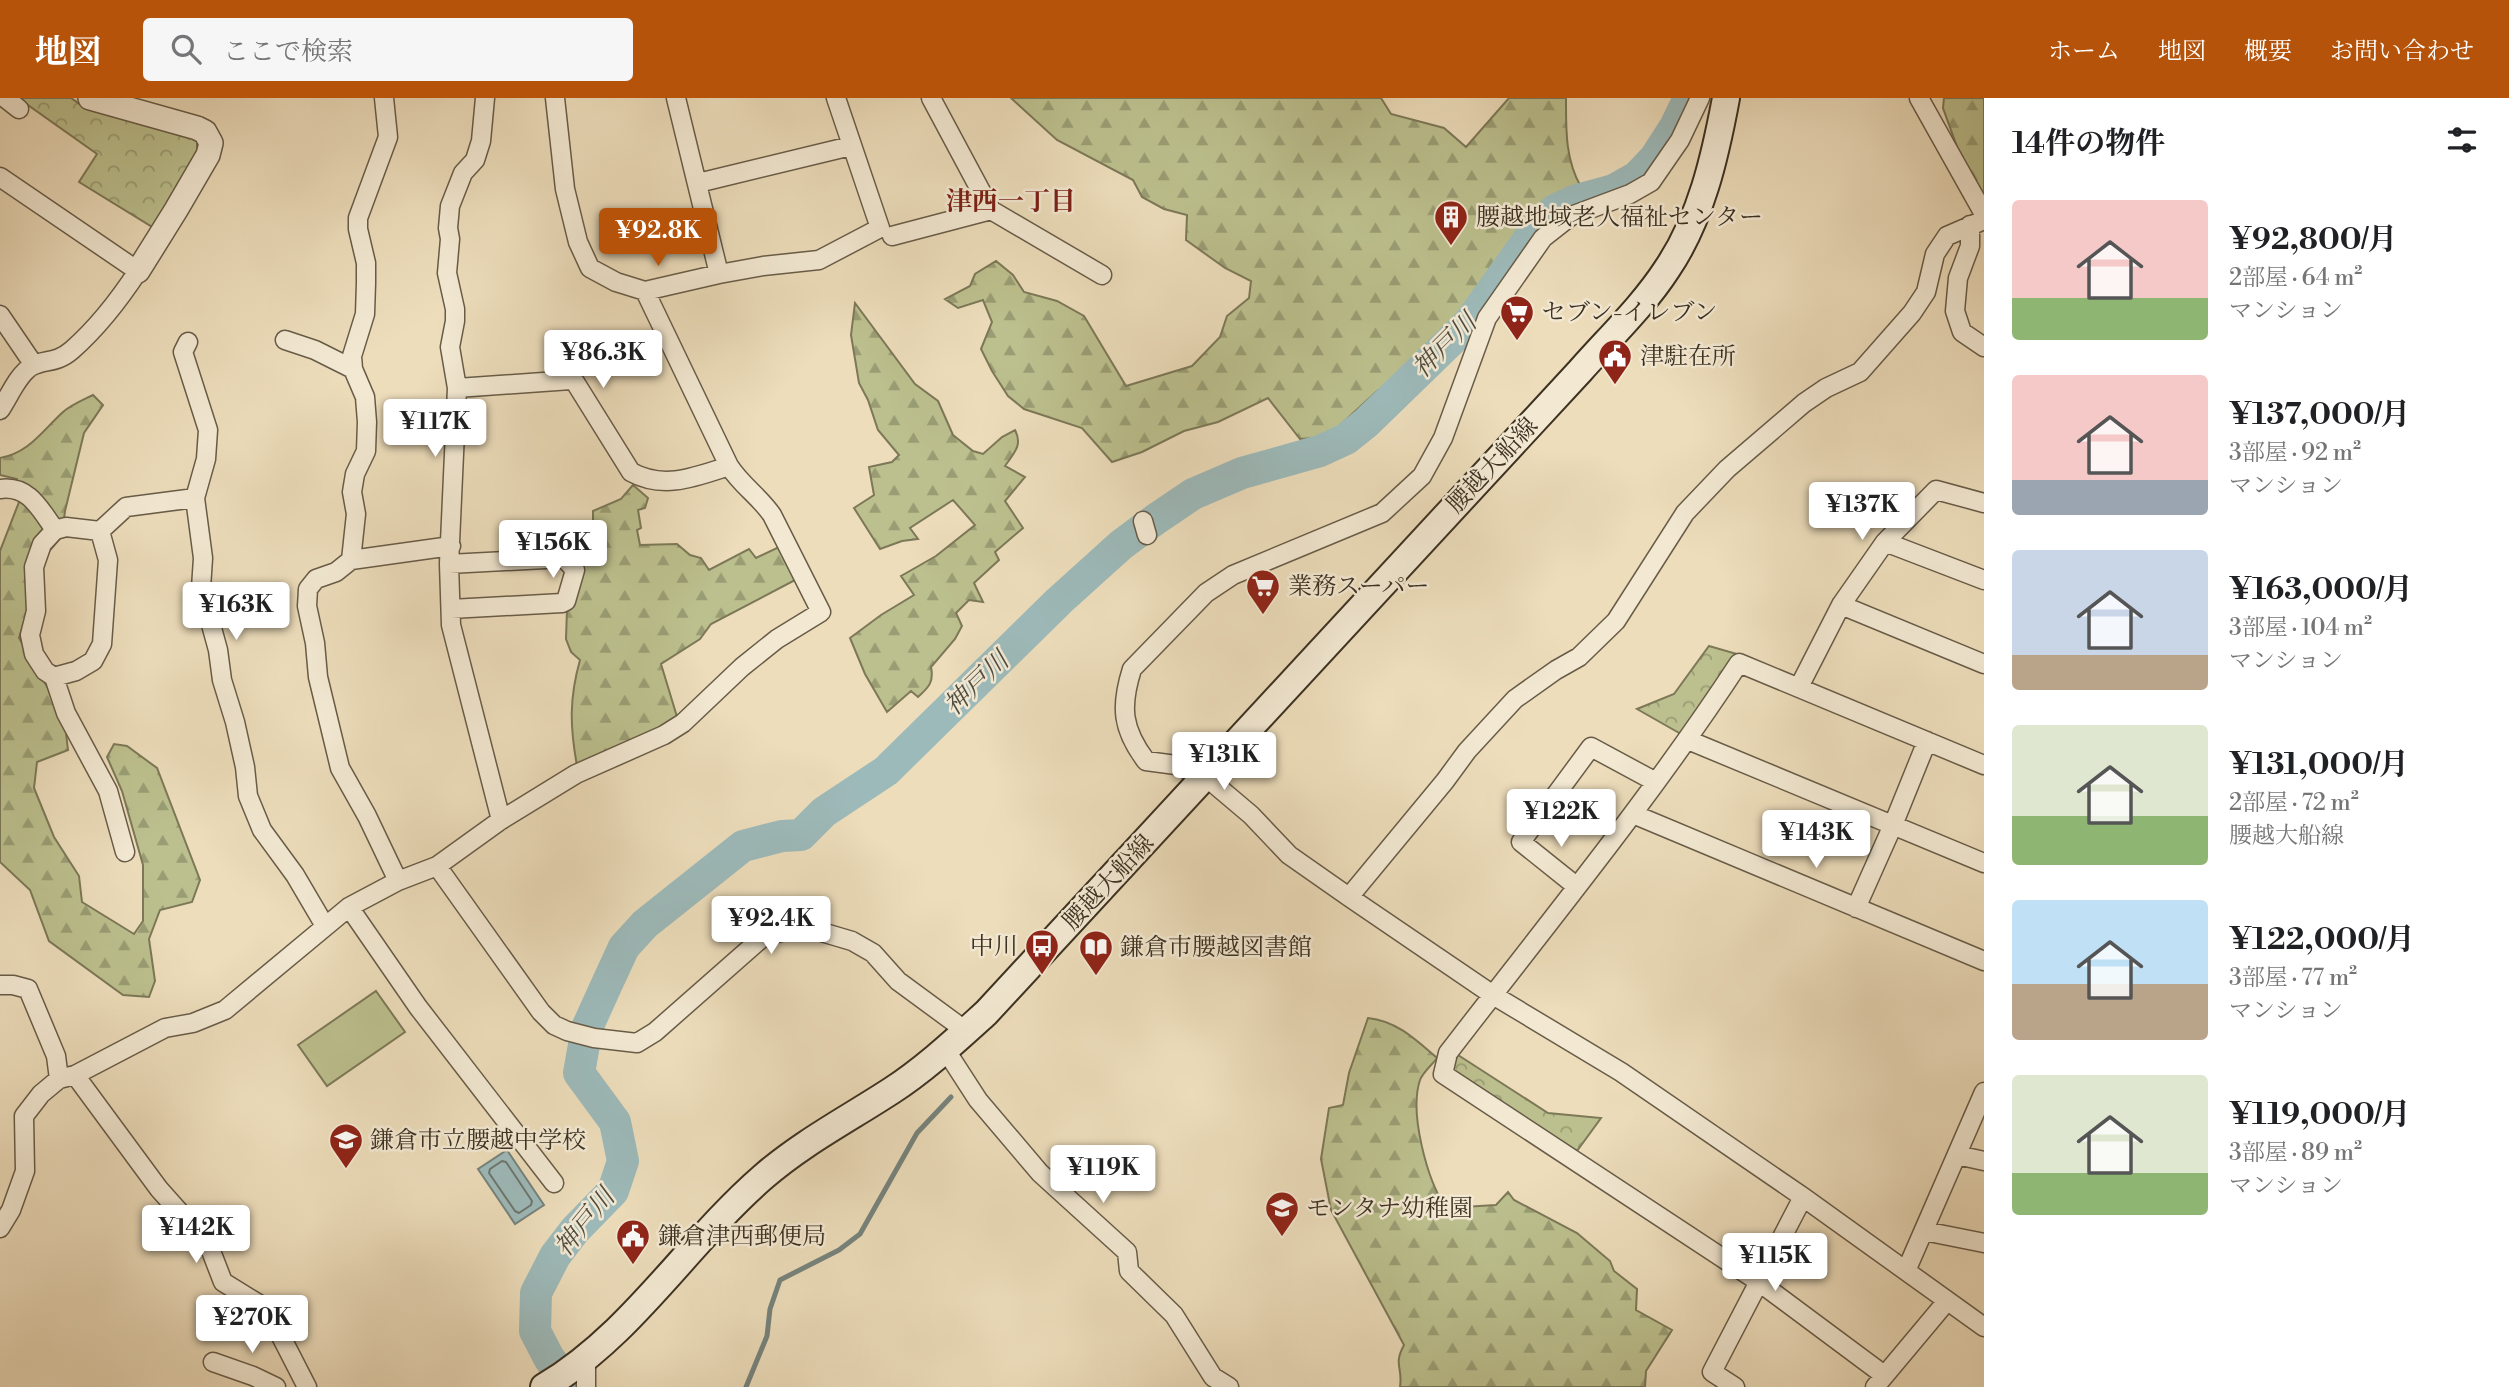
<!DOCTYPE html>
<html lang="ja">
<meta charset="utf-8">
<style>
:root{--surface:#fff;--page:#f6f6f6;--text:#202124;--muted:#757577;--accent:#b45309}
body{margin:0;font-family:"Libre Bodoni","Noto Serif JP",serif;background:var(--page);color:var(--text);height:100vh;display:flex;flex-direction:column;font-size:26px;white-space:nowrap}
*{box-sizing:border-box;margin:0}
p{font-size:23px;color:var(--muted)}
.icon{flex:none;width:38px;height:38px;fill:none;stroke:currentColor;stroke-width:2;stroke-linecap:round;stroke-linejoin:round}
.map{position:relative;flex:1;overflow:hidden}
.details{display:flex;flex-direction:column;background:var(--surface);width:525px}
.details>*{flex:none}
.price{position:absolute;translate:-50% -60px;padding:0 16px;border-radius:7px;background:#fff;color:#222;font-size:23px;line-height:46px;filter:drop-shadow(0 2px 4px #0008)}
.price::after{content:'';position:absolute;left:50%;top:42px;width:21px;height:16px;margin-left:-10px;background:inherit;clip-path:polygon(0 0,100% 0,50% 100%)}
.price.current{background:var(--accent);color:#fff}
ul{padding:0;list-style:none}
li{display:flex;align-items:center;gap:21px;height:175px;padding:0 28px}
li span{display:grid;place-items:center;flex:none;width:196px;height:140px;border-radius:7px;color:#555}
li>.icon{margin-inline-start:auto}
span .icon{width:84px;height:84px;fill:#fffc;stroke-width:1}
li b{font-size:30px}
h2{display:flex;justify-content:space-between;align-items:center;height:84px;padding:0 28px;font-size:30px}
header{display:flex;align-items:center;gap:42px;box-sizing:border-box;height:98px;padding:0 35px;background:var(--accent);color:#fff}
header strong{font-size:33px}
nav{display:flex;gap:38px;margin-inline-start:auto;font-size:24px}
.search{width:490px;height:63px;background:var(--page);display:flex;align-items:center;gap:18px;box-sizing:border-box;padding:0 24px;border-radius:7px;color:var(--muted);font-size:26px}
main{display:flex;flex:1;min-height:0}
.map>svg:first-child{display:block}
.forest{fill:url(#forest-firs);stroke:#7c7858;stroke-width:2}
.park{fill:url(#park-crowns);stroke:#7c7858;stroke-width:2}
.garden{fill:#bcc08e;stroke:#7c7858;stroke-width:2}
.water{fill:#9dbaba;stroke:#76837d;stroke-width:2}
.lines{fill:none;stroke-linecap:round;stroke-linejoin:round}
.shore{stroke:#6c766e;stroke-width:2}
.stream{stroke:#76837d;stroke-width:5}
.river{stroke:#9dbaba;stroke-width:32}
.minor-casing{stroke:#685c48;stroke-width:21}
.tertiary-casing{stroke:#685c48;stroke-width:26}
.secondary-casing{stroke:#3c3122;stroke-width:30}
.minor{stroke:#f3e9d3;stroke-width:18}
.tertiary{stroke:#f3e9d3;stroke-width:23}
.secondary{stroke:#f3e9d3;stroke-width:26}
.labels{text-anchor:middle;stroke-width:5;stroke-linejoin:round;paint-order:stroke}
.poi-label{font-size:24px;fill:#3c3122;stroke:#f3e9d3;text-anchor:start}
.street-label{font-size:24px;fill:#3c3122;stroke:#f3e9d3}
.neighbourhood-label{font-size:26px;font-weight:bold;fill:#7a1f14;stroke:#f3e9d3}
.water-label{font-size:26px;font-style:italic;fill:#4f4c40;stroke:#f3e9d3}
</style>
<header>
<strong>地図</strong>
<div class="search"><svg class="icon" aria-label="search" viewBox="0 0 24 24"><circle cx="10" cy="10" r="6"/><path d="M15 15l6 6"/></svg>ここで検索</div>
<nav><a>ホーム</a><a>地図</a><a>概要</a><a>お問い合わせ</a></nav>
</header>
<main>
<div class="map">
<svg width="1984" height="1289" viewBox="0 0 1984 1289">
<defs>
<pattern id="forest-firs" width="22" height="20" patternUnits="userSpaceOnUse" patternTransform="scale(1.75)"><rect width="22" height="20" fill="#bcc08e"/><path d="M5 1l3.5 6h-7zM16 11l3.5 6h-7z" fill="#9a9d74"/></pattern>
<pattern id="park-crowns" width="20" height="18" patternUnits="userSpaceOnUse" patternTransform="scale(1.75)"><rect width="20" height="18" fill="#bcc08e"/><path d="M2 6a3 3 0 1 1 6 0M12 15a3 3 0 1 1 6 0" fill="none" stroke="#9a9d74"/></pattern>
</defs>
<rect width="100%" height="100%" fill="#edddbb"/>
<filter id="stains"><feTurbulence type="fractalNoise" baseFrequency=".00286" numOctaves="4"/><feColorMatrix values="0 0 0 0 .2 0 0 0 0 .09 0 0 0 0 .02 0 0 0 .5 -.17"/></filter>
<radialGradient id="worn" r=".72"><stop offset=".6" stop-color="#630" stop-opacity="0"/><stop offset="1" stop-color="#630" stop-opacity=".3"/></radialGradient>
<path class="forest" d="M1011,0H1381L1391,16L1444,30L1466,49L1509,0H1566C1566,31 1565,61 1581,89L1563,98L1530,128L1449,237L1376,294L1335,332L1315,340L1300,341L1268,300L1218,324L1184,333L1142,354L1112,364L1082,330L1024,311L1008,298L992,273L981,251L992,224L983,202L958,210L945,201L970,188L975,176L996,163L1013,177L1024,194L1057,203L1084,218L1126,288L1192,268L1220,239L1227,218L1249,200L1251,183L1225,170L1186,142L1187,117L1164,111L1142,99L1133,82L1057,42Z
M1944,0H1984V118H1982L1943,10Z
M855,205L915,286L938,303L953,337L973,353L983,356L1002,339L1015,332C1023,347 1014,355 1005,368L1025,379L1005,403L1023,430L995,454L999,462L974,485L983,504L969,502L956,515L962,528L955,541L931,569C934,584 929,589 918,599L911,593L887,614L865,576L850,540L881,517L914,497L901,478L936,458L975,427L953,402L910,430L918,441L902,443L880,451L854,410L874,397L869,369L892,364L899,357L878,332L868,302L859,285L851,237Z
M93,297L103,307L84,335L65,413L62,438L45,458L19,540L64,618L68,652L37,664L34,690L54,739L79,778L82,804L134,836L143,823V767L122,693L107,659L114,646L127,648L157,670L200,782L192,804L160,812L149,841L155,883L149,899L123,897L49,843L30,792L0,764V453L19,404L17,381L0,377V360C29,355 42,333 63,314C71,307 83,302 93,297Z
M633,387L648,400L645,410L638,412L641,430L637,432L640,447L677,446L690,457L701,460L709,472L749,451L756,460L781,448L797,481L711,526L700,541L661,566L678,622L577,668C570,629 569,601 580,562L571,554L566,541L567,511L581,470L576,455L593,446V413L621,401Z
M1368,920C1397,923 1416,942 1437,960C1432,967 1423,974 1420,982C1409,1015 1427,1082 1446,1110L1496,1107L1508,1094L1514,1102L1577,1135L1610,1163L1614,1173L1637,1191L1636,1212L1672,1232L1646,1273L1645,1289H1400C1403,1269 1393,1267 1404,1247L1331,1112L1321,1061L1329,1010L1343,1007L1349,975Z"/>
<path class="park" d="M18,0H71L81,7L191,39L197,43V55L154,130L79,84L97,56Z
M1709,548L1737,556L1681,636L1637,611L1674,596Z
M1458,957L1548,1015L1601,1020L1577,1053L1450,970Z"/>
<path class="garden" d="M376,893L405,934L327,988L298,947Z"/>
<path class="water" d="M507,1052L544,1107L515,1126L478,1071Z"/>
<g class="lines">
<path class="shore" d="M502,1063L506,1064L532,1103L531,1107L519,1115L515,1113L489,1075L490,1071Z"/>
<path class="stream" d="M746,1289L767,1238L770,1211L780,1182L839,1152L860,1136L917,1035L951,999"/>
<path class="river" d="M570,1289L549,1260L535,1233L536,1195L555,1158L575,1132L613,1093L623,1063L615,1024L579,975L587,930L606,888L624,849L645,826L743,748L782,738L801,737L824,714L886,673L1059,503L1121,447L1156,421L1193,396L1242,375L1320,353L1346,341L1366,325L1469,225L1538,128L1555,112L1574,103L1614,92L1637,79L1655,60L1675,29L1689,0"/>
<g class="minor-casing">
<path id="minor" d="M5,0L19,11
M485,0L481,43L475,62L463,75L450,108L448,130L450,141L447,175L455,211V223L450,249L457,290L449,466L451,527L501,722
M555,0L565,91L578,144L590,170L616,184L645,193L719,176L763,168L819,162L880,130L836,0
M676,0L719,176
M931,0L991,112L1102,177
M1700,0L1680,42L1651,84L1630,96L1571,118L1543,140L1487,220L1443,340L1422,378L1382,415L1233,477L1206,495L1132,571C1120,609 1122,631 1146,663L1176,667L1206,679L1251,717L1289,757L1349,799L1493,897L1621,974L1803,1099L1984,1229
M1919,0L1984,116
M0,79L138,173C119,202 97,230 72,252C56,266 45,261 32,268C18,276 9,299 0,312
M698,85L851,48
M1970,127V148L1958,180L1955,213L1962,234L1984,249
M892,138L991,112
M0,217L34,267
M285,242L315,252L353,271
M188,244L183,254L208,332L206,361L195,400L203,460L201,490L218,552L222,582L235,624L245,669L248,698L262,732L295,777L325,828
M457,290L571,282L575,284L631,374C664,392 695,379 729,368
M0,391C29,387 40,411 55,432L66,429L100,433L126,409L195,400
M1143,423L1147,437
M55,432L42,446L34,469L36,513L30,537L34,556L45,573L54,579L66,615L108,693L125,754
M1885,444L1984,482
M351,462L356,416L352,394L355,376L366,353L367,324L365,299L353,271L352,258L365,216L366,185V165L358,131V120L388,39L384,0
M449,466L564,460L575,472L566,503L562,505L451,511
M1841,507L1984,566
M54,579L76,573L93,563L102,546L108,462L100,433
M1799,589L1841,507L1885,444L1936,392L1984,405
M1688,642L1984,765
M1633,716L1984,863
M437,768L541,914L554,927L567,933L594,940L637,945L655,934L763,839L792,831L808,830L852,843L873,855L898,883L966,933
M398,783L367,718L340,670L318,579L315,545L307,508L308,491L316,481L336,474L351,462L451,448
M1576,788L1521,744L1591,649L1656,684
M1349,799L1445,683L1467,653L1515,601L1556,572L1579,559L1616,523L1685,415L1727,371L1804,305L1826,290L1860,274L1912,215L1926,194L1935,156L1947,138L1984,122
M349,809L418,909L554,1085
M1856,810L1893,727L1927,643
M0,887H13L28,891L56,958L59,981
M945,951L978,1002L1040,1075L1127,1154L1129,1173L1174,1217L1213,1279L1229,1289
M75,977L159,1091L192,1128L211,1153L223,1184L267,1211L307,1289
M1957,1057L1984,1063
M0,1130L11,1112L25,1073L24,1018L41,996L59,981L75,977L165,930L193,925L225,912L349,809L398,783L437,768L501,722L576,676L664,637L683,625L742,569L777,541L821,514L772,417C759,398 742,388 729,368L645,193
M1924,1133L1984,1145
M1906,1173L1984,994
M213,1264L253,1278L276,1289
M1884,1277L1759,1184L1443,976L1448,955C1547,826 1650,701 1739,565L1984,667
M586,1289V1260
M1735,1289L1712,1274L1803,1099
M1875,1289L1947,1203"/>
</g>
<g class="tertiary-casing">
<path id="tertiary" d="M90,0L197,30L205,34L211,45L208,57L176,112L138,173"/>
</g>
<g class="secondary-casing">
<path id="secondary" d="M544,1289C632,1237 687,1145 763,1079C802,1045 848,1021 891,993C925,971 956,942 986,915L1580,273C1609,240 1643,208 1667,171C1701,121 1715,59 1726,0"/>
</g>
<use href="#minor" class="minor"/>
<use href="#tertiary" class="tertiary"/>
<use href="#secondary" class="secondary"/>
</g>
<defs>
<g id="building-pin" transform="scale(1.75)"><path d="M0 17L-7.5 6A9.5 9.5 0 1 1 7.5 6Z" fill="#8f2418" stroke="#f3e9d3"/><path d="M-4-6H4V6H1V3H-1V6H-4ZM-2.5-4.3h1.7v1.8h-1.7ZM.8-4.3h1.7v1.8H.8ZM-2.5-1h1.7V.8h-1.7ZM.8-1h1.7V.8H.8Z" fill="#fff"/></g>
<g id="supermarket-pin" transform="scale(1.75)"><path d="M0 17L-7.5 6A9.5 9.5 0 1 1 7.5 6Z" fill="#8f2418" stroke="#f3e9d3"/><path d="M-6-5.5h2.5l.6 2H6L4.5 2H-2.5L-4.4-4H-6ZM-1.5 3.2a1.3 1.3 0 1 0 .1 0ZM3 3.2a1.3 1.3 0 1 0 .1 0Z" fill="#fff"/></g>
<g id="civic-pin" transform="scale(1.75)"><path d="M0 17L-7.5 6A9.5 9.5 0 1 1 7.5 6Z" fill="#8f2418" stroke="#f3e9d3"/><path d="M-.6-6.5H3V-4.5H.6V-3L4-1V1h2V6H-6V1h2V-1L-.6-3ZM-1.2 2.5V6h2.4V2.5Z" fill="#fff"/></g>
<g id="bus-pin" transform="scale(1.75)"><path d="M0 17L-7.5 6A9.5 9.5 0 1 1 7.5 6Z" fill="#8f2418" stroke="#f3e9d3"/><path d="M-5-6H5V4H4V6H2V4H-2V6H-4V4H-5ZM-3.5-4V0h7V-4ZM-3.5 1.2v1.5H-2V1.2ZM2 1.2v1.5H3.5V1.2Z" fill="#fff"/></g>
<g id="library-pin" transform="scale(1.75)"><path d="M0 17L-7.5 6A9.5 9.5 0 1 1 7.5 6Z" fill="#8f2418" stroke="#f3e9d3"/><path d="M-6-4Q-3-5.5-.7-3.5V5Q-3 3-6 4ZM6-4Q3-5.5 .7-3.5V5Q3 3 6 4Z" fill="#fff"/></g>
<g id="school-pin" transform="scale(1.75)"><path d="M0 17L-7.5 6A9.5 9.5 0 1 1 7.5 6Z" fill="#8f2418" stroke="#f3e9d3"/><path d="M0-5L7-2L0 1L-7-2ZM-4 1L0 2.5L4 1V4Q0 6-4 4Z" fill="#fff"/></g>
</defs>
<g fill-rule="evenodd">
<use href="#building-pin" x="1451" y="119"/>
<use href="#supermarket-pin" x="1517" y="214"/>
<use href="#civic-pin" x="1615" y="258"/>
<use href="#supermarket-pin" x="1263" y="488"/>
<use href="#bus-pin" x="1042" y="848"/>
<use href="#library-pin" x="1096" y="849"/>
<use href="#school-pin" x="346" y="1042"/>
<use href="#school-pin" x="1282" y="1110"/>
<use href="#civic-pin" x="633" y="1138"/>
</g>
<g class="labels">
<g class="poi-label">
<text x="1476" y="127">腰越地域老人福祉センター</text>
<text x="1542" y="222">セブン-イレブン</text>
<text x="1640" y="266">津駐在所</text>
<text x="1288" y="496">業務スーパー</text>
<text x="1018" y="856" text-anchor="end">中川</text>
<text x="1120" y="857">鎌倉市腰越図書館</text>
<text x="370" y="1050">鎌倉市立腰越中学校</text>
<text x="1306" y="1118">モンタナ幼稚園</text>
<text x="658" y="1146">鎌倉津西郵便局</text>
</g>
<g class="street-label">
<text transform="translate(1492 367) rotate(-47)" y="8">腰越大船線</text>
<text transform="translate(1108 784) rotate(-47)" y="8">腰越大船線</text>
</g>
<g class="neighbourhood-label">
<text x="1011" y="112">津西一丁目</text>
</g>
<g class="water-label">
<text transform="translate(1444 247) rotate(-45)" y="9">神戸川</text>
<text transform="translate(976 585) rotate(-44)" y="9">神戸川</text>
<text transform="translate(584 1124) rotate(-51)" y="9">神戸川</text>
</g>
</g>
<rect width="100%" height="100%" filter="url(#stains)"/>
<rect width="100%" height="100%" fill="url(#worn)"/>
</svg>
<b class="price current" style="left:658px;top:170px">¥92.8K</b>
<b class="price" style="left:603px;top:292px">¥86.3K</b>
<b class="price" style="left:435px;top:361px">¥117K</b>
<b class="price" style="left:1862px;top:444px">¥137K</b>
<b class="price" style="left:553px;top:482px">¥156K</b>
<b class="price" style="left:236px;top:544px">¥163K</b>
<b class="price" style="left:1224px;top:694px">¥131K</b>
<b class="price" style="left:1561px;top:751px">¥122K</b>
<b class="price" style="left:1816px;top:772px">¥143K</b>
<b class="price" style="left:771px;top:858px">¥92.4K</b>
<b class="price" style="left:1103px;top:1107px">¥119K</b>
<b class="price" style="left:196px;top:1167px">¥142K</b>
<b class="price" style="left:1775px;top:1195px">¥115K</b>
<b class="price" style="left:252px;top:1257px">¥270K</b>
</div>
<section class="details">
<h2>14件の物件<svg class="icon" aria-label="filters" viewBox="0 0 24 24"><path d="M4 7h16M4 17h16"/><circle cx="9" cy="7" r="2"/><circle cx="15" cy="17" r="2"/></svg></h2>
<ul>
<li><span style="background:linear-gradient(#f6c9c9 70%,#8fb573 0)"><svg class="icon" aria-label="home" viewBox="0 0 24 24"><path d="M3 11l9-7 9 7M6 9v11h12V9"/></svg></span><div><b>¥92,800/月</b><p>2部屋 · 64 m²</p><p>マンション</p></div></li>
<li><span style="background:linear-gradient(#f6c9c9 75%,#9aa5b1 0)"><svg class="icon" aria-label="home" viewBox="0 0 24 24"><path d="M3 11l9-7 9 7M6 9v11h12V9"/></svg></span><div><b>¥137,000/月</b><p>3部屋 · 92 m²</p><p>マンション</p></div></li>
<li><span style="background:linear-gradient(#c9d6e8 75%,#b9a48a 0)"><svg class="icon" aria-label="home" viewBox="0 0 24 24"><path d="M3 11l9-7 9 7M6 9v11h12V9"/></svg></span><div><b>¥163,000/月</b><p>3部屋 · 104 m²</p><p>マンション</p></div></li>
<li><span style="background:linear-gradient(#dfe7d0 65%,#8fb573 0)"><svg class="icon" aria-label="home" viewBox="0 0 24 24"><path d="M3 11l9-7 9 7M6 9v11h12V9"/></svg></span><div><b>¥131,000/月</b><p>2部屋 · 72 m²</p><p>腰越大船線</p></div></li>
<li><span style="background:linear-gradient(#bfe0f5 60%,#b9a48a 0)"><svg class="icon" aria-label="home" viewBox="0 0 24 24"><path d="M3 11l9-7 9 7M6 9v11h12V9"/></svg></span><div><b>¥122,000/月</b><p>3部屋 · 77 m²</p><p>マンション</p></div></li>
<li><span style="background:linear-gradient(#dfe7d0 70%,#8fb573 0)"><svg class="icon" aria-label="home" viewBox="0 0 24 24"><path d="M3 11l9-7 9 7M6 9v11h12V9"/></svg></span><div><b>¥119,000/月</b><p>3部屋 · 89 m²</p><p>マンション</p></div></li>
</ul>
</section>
</main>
